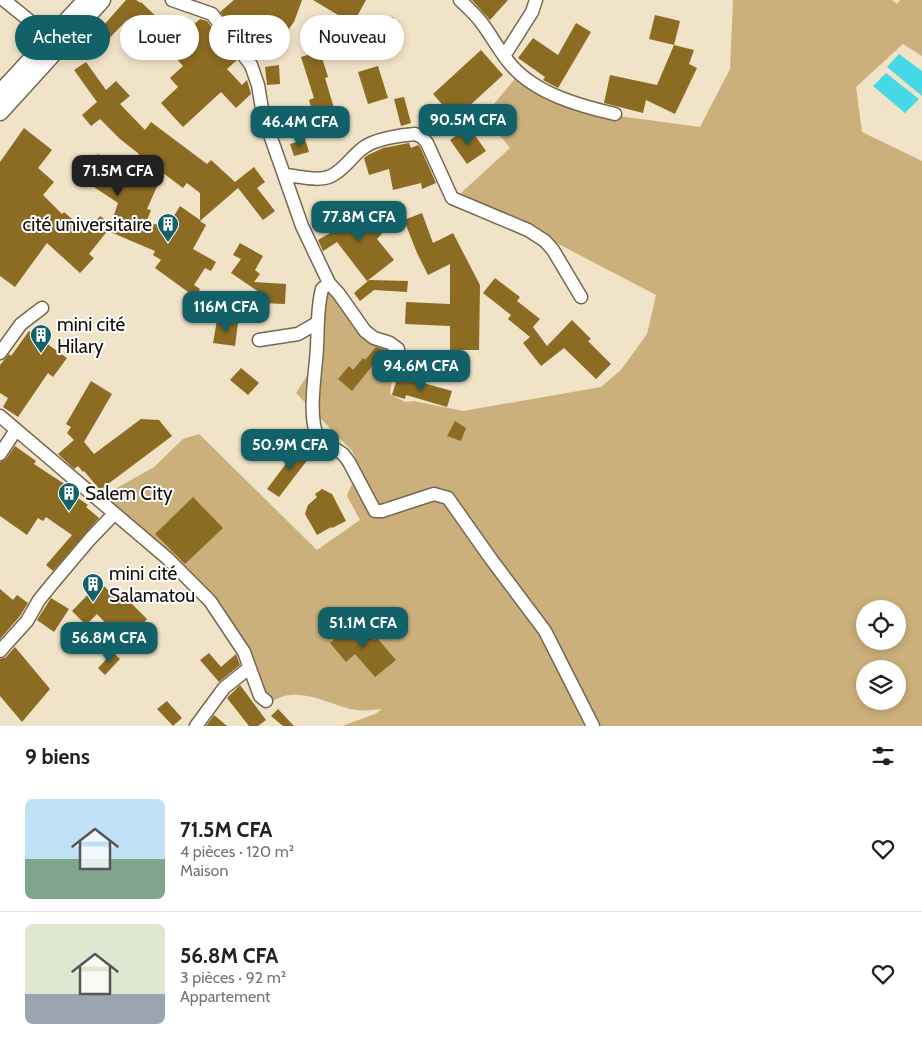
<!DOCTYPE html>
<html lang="fr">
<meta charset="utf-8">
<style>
:root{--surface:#fff;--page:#f6f6f6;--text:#202124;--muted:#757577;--line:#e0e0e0;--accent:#126168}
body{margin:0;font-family:Cabin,sans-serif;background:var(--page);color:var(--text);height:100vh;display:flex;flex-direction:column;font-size:19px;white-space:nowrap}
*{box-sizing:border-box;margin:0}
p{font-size:16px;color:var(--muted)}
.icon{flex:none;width:28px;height:28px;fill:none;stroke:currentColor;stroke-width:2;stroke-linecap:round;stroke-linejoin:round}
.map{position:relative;height:726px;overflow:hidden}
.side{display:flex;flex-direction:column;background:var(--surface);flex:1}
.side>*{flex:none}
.guide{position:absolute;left:15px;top:15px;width:500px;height:45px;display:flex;gap:10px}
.tools{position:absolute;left:856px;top:600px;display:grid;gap:10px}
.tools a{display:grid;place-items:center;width:50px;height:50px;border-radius:50%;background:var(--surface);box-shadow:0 2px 8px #0003;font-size:25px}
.price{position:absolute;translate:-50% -42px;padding:0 11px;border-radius:10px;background:var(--accent);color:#fff;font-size:16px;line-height:32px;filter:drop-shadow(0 1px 2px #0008)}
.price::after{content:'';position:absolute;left:50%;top:30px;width:15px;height:11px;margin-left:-8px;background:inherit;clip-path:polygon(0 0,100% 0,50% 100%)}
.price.current{background:#222;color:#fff}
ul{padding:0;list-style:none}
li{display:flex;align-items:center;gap:15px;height:125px;padding:0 25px}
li+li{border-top:1px solid var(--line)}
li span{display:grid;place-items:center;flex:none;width:140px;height:100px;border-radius:8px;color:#555}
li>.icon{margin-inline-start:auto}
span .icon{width:60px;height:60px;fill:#fffc;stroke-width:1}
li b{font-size:21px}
h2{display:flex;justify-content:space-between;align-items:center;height:60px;padding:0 25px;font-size:21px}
.tag{padding:0 18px;border-radius:22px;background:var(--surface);box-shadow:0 2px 8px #0003;font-size:18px;line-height:45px}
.tag.current{background:var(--accent);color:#fff}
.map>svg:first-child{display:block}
.green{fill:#cbb07b;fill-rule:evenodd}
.water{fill:#45d8e5}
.building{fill:#8c6b22;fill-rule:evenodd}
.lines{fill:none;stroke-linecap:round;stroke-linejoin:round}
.minor-casing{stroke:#756851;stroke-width:15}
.major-casing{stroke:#756851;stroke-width:19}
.minor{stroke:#fff;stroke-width:12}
.major{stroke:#fff;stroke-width:16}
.labels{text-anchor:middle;stroke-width:4;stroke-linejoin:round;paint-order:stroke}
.poi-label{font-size:19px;fill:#130e06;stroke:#fff;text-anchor:start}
</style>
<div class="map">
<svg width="922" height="726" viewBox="0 0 922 726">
<rect width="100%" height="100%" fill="#f1e3c8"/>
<path class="green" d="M733,0H892L897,4L900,0H922V56L903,44L856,87L862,132L922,161V726H342L375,714L382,709C370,710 358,712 347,708C328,703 311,693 290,695C281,696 273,701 265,704L210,601L97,499L154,467L183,439L199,434L317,550L360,520L347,496C353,481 362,466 352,451L296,393L310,371L329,283L365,331L396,350L390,394L405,402L414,401L463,411L601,387L621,370L647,334L656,295L461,193L510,148L484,116L523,69L539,91L596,113L700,127L730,69ZM865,609H898V641H865ZM865,669H898V701H865Z"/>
<path class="water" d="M899,54L922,71V96L887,67Z
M886,73L919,99L905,113L873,86Z"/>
<path class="building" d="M126,0H136L141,3V2L165,25L152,41L127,20L97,51L88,43Z
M234,0H302L294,22L265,60L250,48L249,49L220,12Z
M313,0H366L354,22L393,17L396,43L375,45V43L357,47L349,60L340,34L339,35L335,26L348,21Z
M472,0H508L490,20Z
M655,15L680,21L674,45L649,39Z
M200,19L207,21L237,60L227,69L242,85L247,80L251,94L236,108L221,92L183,127L161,103L178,87L170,78L183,66L172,54L180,47L175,41Z
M576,23L591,32L558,88L543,80L545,77L518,58L533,38L558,55Z
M674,45L694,50L689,64L697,68L675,114L646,100L643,113L604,103L610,75L657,85Z
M481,50L503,75L455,119L433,94Z
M320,51L328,77L325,78L337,118L316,124L309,100L314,98L301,57Z
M86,62L106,90L116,81L130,96L120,104L145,130L151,122L207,164L211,160L235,182L254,167L265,182L257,188L275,211L263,220L238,188L200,221L206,225L193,249L216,262L211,271L205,268L194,285L200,289L195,297L155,268L161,260L153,255L155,251L108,231L109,229L89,254L94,258L80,273L47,243L15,287L0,276V162L24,128L52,150L38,168L54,182L43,195L62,214L64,212L87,232L100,216L111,224L118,203L82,179L98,154L130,176L139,154L120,139L100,119L91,126L82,115L97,102L74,70ZM163,173L183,188L187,183L200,193V220L180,206L168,226L146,223L151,210L147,209Z
M279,65L280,84L267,85L265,67Z
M378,66L388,98L368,104L358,72Z
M404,97L411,123L401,126L394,99Z
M469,127L486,151L467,164L450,140Z
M305,139L309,152L294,156L290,144Z
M409,143L411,148L418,145L420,147L436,183L422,189L421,183L393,190L389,169L369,175L364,158L368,155L383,148Z
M341,206L373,228L378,222L386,229L377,239L394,260L367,281L337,242L323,251L318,240L342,226L331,219Z
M422,213L433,243L453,233L480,285L479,350H450V326L405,324L406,302L450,304V264L428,275L417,253L404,220Z
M240,243L263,256L255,270L260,274L254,282L286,284L285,304L261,303L262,294L231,273L241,259L233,255Z
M495,278L520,297L517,301L540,319L533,327L547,346L572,320L591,339L588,341L611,364L596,379L564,348L541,366L523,343L530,337L508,319L511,315L483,293Z
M369,280L408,281L407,292L374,290L360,301L354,293Z
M217,320L238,323L235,346L213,343Z
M29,331L67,358L53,377L48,373L18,417L3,407L8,398L0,393V365L9,354L11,356Z
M376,347L385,350L352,391L338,379L349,366L353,370L363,358L365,360Z
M241,368L259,383L248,395L230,380Z
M398,376L452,391L447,407L406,395L405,399L392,395Z
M91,381L112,394L84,442L94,454L141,419L159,420L172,436L100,490L84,471L83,472L78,466L74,469L58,454L74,440L67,433L71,427L66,424Z
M455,421L466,428L461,441L447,436Z
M300,445L312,454L279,497L267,489Z
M15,446L36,461L34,464L66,485L64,488L88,505L86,507L99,518L53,571L46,565L72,535L46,517L43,521L38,518L27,535L0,516V462L6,459Z
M322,489L332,494L346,521L332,528L331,527L317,535L305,514L308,505L317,497L315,494Z
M193,497L223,528L185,564L155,534Z
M100,582L114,596L118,590L147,619L122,648L106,634L111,629L97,614L86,625L72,611Z
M0,589L13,600L17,595L28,603L20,616L0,639Z
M51,598L69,609L54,632L37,620Z
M357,620L375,640L377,638L396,660L375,677L355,654L346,662L330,643Z
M15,647L50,689L22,722L0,696V659L6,657Z
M113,652L120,659L105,675L98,668Z
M209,653L221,667L236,654L240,665L219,682L200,660Z
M240,685L266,720L258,726H249L227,698Z
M167,701L182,718L173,726L157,709Z
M278,709L294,726H283L271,716Z
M214,715L227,726H206Z"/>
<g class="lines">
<g class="minor-casing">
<path id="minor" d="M4,0L57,43
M172,0L212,14L251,65L258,85L263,115L302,226L329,283L339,294L365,331L374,338L390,343L398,349
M460,0C467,7 475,14 481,22C492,36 500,53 512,66C537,94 580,106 615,114
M504,56L532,12L536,0
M285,175C299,176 318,182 331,176C344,170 352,156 363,148C374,139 401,135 415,134L422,137L427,143L452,198L528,230L545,241L553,250L581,297
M329,283L322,289C317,308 318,327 317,347C316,372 307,415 318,438L343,454L349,462L375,511H382L434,494L448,498L491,559L545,631L593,726
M259,340L298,334L317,323
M0,353L21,324L42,308
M0,416L167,558L210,601L244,652L260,696L266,701
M0,454L16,430
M0,651L27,621L39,600L52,584L90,539L114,514
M196,726L224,688L249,668"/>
</g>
<g class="major-casing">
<path id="major" d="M0,93L86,0
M0,112L102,0"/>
</g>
<use href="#minor" class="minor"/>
<use href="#major" class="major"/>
</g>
<defs>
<g id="building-pin" transform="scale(1.125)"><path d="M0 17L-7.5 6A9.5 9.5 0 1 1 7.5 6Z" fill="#126168" stroke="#fff"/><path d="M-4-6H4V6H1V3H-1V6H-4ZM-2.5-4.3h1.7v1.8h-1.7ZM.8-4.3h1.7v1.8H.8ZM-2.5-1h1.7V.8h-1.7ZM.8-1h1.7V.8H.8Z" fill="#fff"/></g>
</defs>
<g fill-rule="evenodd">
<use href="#building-pin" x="168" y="224"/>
<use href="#building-pin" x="41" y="335"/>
<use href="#building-pin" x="69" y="493"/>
<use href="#building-pin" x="93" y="584"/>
</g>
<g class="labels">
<g class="poi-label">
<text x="152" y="231" text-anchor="end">cité universitaire</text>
<text x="57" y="331">mini cité<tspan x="57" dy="22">Hilary</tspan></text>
<text x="85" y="500">Salem City</text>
<text x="109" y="580">mini cité<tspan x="109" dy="22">Salamatou</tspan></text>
</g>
</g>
</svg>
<div class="tools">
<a><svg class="icon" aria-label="locate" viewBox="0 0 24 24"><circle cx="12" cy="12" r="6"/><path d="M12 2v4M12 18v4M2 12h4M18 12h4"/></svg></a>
<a><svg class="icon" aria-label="layers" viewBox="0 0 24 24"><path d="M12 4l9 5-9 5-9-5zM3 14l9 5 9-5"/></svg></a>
</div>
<b class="price" style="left:468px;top:146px">90.5M CFA</b>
<b class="price" style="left:300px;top:148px">46.4M CFA</b>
<b class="price current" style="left:118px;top:197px">71.5M CFA</b>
<b class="price" style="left:359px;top:243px">77.8M CFA</b>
<b class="price" style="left:226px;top:333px">116M CFA</b>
<b class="price" style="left:421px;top:392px">94.6M CFA</b>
<b class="price" style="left:290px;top:471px">50.9M CFA</b>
<b class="price" style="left:363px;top:649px">51.1M CFA</b>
<b class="price" style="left:109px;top:664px">56.8M CFA</b>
<div class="guide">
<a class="tag current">Acheter</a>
<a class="tag">Louer</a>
<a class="tag">Filtres</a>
<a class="tag">Nouveau</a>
</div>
</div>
<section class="side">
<h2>9 biens<svg class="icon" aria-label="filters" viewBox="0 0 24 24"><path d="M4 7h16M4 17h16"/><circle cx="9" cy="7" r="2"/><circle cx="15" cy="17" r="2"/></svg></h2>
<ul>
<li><span style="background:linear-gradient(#bfe0f5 60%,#7fa58c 0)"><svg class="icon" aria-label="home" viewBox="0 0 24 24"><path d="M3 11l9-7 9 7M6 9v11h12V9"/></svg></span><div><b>71.5M CFA</b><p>4 pièces · 120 m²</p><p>Maison</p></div><svg class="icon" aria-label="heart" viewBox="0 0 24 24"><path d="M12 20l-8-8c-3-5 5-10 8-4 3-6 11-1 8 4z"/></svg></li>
<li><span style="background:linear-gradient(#dfe7d0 70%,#9aa5b1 0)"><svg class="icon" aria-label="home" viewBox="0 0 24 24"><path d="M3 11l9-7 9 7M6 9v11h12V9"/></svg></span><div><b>56.8M CFA</b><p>3 pièces · 92 m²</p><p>Appartement</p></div><svg class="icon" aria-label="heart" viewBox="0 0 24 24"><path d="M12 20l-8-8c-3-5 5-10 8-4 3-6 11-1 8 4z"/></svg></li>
</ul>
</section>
